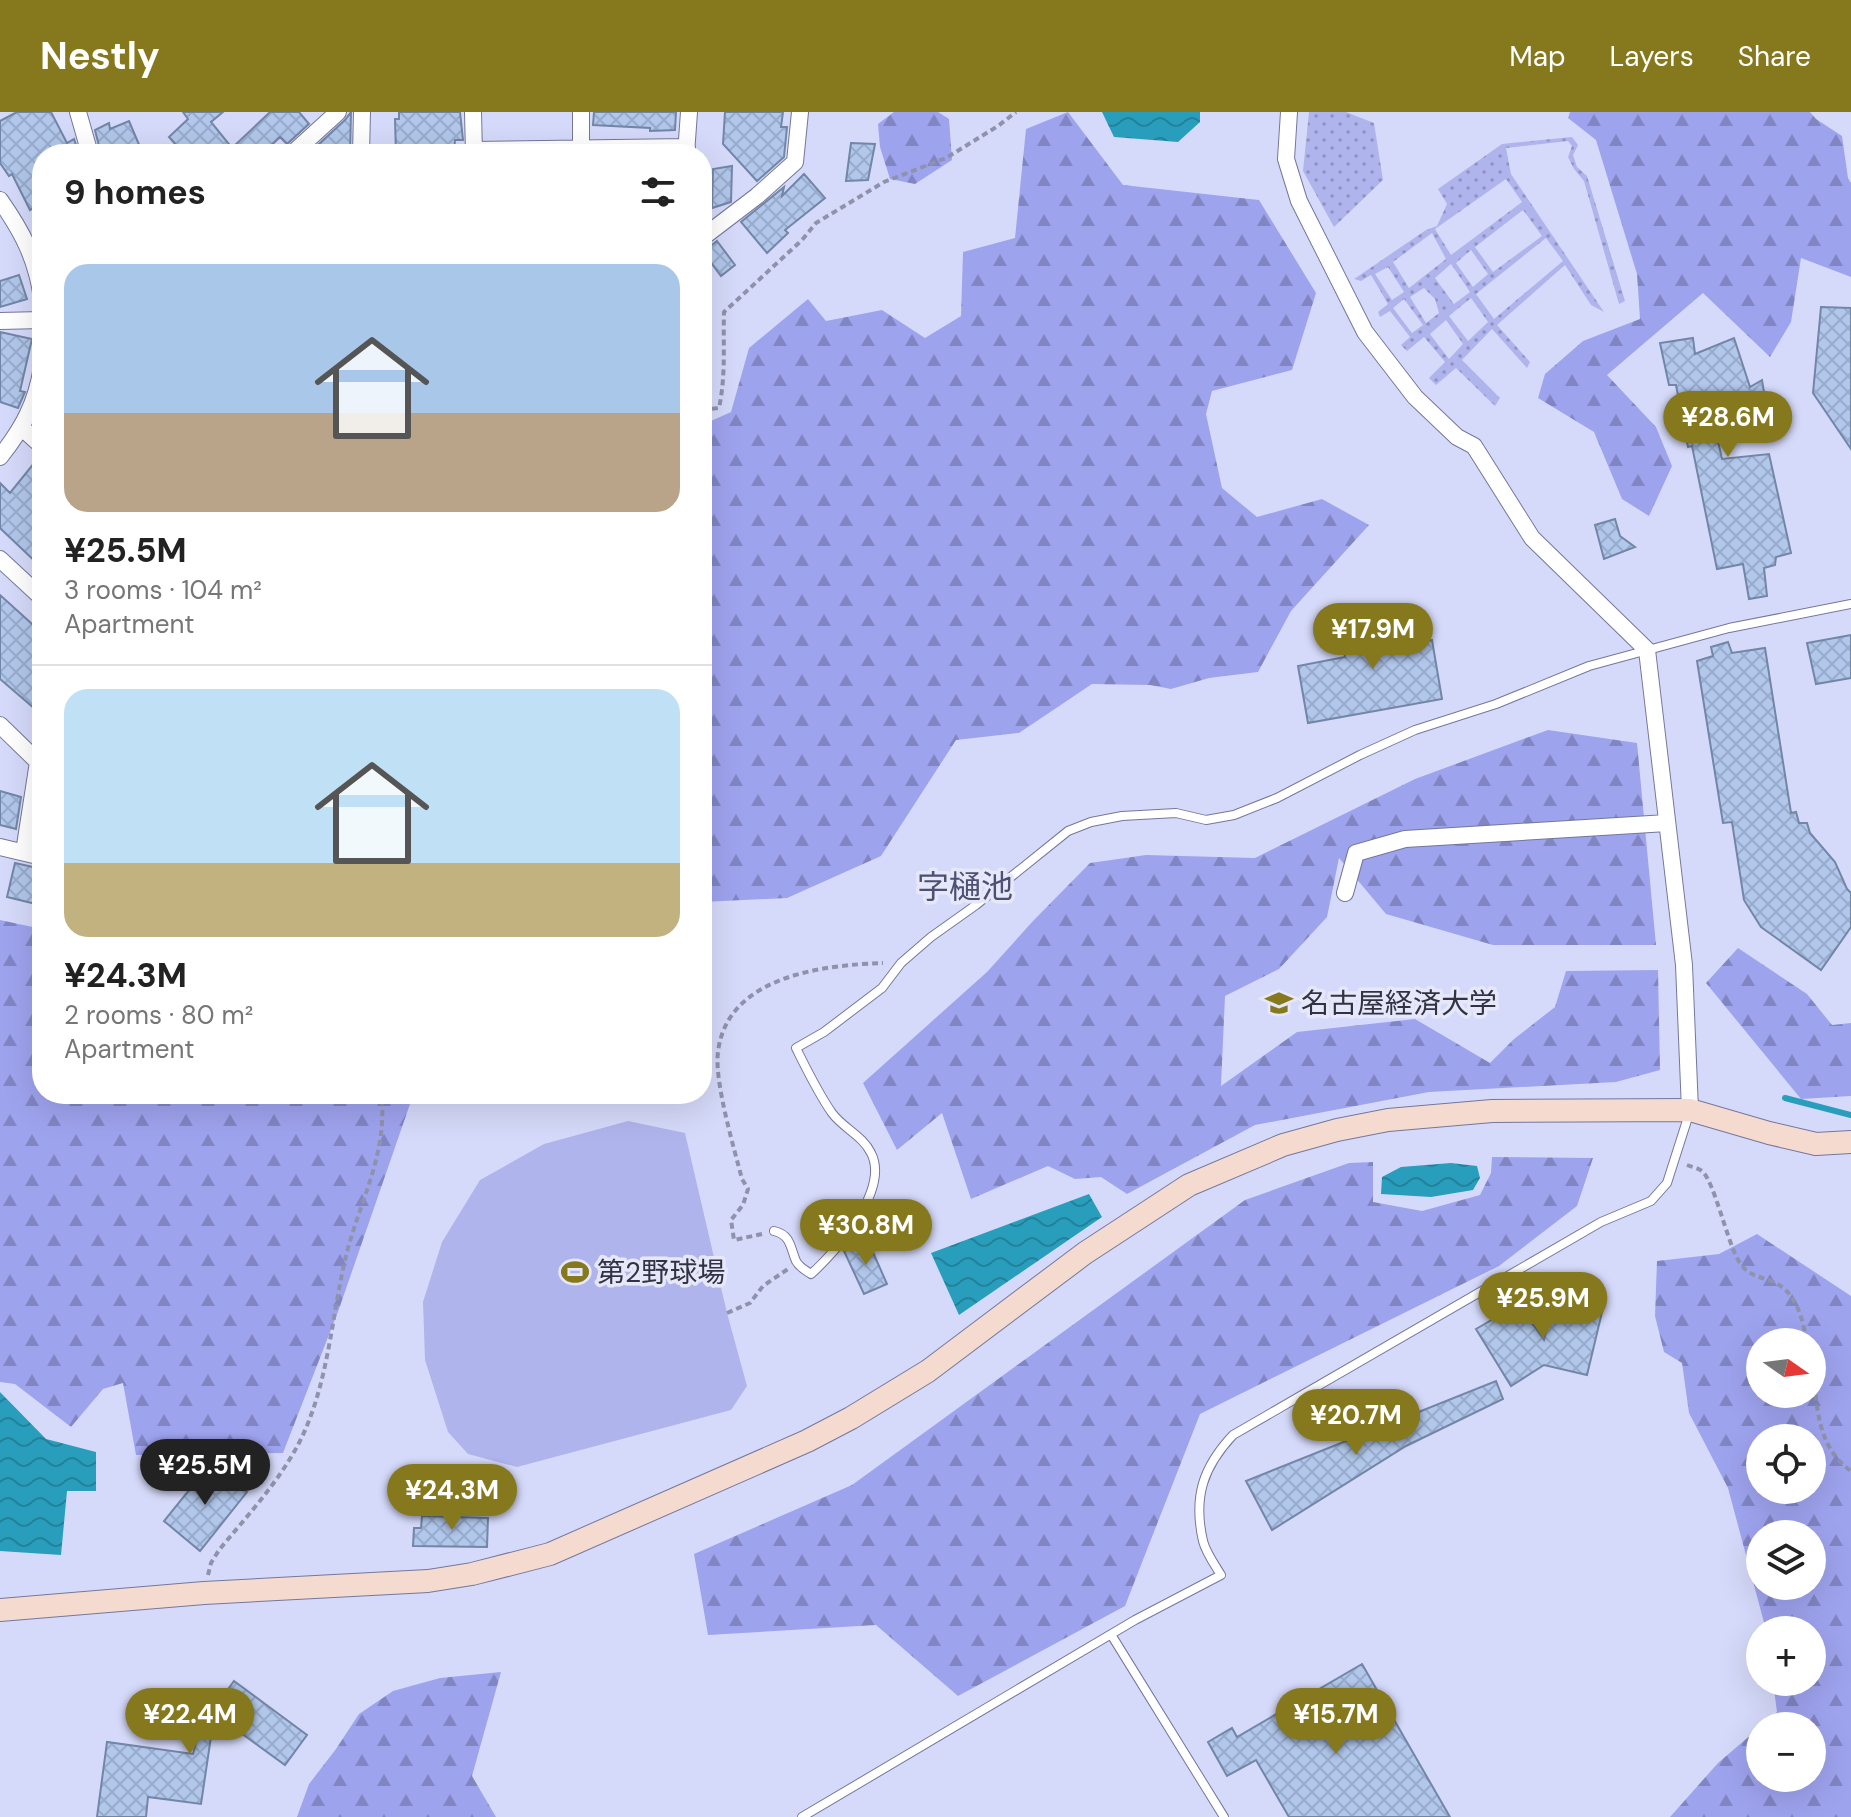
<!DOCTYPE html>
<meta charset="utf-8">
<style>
:root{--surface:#fff;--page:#f6f6f6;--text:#222;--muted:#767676;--line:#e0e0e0;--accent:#86791d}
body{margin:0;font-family:"DM Sans","Noto Sans JP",sans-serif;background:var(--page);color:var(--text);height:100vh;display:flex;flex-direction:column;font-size:30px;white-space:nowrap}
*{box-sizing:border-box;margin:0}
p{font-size:26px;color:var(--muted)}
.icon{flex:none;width:44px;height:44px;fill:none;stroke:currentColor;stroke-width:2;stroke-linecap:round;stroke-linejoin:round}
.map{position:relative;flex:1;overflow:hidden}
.drawer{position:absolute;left:32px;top:32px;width:680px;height:960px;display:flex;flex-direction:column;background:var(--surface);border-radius:32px;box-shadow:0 8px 32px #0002}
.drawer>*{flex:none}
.needle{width:52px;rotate:104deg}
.tools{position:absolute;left:1746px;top:1216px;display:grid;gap:16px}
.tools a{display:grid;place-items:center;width:80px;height:80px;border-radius:50%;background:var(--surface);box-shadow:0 8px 32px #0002;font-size:40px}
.price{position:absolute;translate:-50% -68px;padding:0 18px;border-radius:28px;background:var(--accent);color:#fff;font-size:26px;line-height:52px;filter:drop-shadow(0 2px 4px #0008)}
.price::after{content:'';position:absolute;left:50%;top:48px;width:24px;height:18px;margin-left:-12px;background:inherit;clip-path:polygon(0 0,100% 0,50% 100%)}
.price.selected{background:#222;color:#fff}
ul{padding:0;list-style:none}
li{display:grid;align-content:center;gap:16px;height:424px;padding:0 32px}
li+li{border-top:2px solid var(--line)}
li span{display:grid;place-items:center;height:248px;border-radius:24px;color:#555}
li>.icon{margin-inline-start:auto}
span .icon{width:144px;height:144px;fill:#fffc;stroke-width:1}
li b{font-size:34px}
h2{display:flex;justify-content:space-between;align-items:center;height:96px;padding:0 32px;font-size:34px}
header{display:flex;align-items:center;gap:48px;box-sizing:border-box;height:112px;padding:0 40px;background:var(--accent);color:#fff}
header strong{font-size:38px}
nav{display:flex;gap:44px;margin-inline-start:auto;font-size:28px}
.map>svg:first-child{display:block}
.grass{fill:url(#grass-dots);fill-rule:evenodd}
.forest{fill:url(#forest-firs);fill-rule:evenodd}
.garden{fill:#b0b4ec}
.water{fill:url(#water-waves)}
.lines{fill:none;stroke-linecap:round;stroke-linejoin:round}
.stream{stroke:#289dbc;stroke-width:6}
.building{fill:url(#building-cross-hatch);stroke:#7286a7;stroke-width:2}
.lane-casing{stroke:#74779c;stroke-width:10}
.street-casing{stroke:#74779c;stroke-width:18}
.secondary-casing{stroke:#74779c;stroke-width:24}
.path{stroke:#8f92ab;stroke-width:4;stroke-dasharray:6 4;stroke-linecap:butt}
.lane{stroke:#fff;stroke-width:8}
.street{stroke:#fff;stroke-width:16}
.secondary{stroke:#f5dacf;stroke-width:22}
.labels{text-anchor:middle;stroke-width:7;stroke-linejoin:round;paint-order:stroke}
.poi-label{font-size:28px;fill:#313343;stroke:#e6e8f9;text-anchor:start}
.quarter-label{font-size:32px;fill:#4d5072;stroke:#e6e8f9}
</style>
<header>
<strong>Nestly</strong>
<nav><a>Map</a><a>Layers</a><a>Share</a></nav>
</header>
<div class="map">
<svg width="1851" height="1705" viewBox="0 0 1851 1705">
<defs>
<pattern id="grass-dots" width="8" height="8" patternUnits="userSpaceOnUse" patternTransform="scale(2)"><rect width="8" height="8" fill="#b0b4ec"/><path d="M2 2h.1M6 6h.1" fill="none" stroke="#9093c1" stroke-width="1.8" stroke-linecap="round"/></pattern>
<pattern id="forest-firs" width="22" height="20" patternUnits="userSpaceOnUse" patternTransform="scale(2)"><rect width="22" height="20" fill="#9ea3ee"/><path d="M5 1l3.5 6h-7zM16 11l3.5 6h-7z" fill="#8185c2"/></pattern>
<pattern id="water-waves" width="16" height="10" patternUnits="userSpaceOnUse" patternTransform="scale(2)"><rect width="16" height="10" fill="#289dbc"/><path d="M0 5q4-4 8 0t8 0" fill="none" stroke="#23819a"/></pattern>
<pattern id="building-cross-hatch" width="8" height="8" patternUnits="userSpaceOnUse" patternTransform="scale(2)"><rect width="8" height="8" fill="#b1c7eb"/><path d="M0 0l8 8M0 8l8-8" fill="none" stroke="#99abcb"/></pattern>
</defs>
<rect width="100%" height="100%" fill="#d6dafa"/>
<path class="grass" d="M1309,0H1346L1374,11L1383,68L1334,115L1303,59Z
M1572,25L1578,33L1573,43L1577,55L1587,64L1625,189L1619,192L1584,69L1574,57L1568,45L1572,34L1568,29L1506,36L1511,62L1604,200L1591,193L1565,153L1497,213L1530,250L1527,256L1492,217L1462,248L1500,286L1495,294L1456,256L1436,273L1429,266L1445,250L1424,225L1407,239L1401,233L1410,225L1390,199L1380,205L1378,200L1388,192L1371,163L1361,169L1354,167L1426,118L1437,114L1447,92L1438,77L1502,32ZM1506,67L1522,90L1451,143L1435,117ZM1523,98L1542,124L1493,160L1475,135ZM1432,121L1446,147L1409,176L1393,150ZM1546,126L1563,149L1494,207L1476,182ZM1471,138L1488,162L1473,175L1456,151ZM1451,152L1470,180L1454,192L1435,166ZM1388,155L1404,180L1392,188L1375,162ZM1424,176L1435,187L1439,201L1426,211L1410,185ZM1471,186L1488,210L1468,229L1449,204ZM1404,187L1423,213L1412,221L1393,196ZM1446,208L1463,232L1449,247L1430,222Z"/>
<path class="forest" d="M894,0H938L949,7L952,48L915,72L890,67L880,35L878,12Z
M1068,0L1123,73L1259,88L1316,181L1292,258L1212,279L1206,302L1222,376L1257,405L1322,387L1369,413L1291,499L1258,560L1209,566L1171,577L1150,573L1092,572L1019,621L956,628L881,744L787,786L702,790V313L731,300L749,236L808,187L826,209L882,198L925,226L961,204L963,140L1015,126L1026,17Z
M1570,0H1810L1816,7L1842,24L1848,66L1851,71V165L1801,146L1791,210L1770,245L1703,181L1607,263L1656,315L1672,354L1649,404L1622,387L1594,320L1538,286L1545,262L1583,229L1640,207L1637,162L1596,28L1568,6Z
M1548,618L1637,631L1656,833H1493L1386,802L1339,746L1327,805L1279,857L1225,884L1221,974L1297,920L1415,907L1490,951L1514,927L1555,895L1566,859L1658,858L1660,958L1616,970L1429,980L1255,1013L1127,1082L1101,1065L1075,1067L1048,1054L971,1087L942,1001L897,1038L863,971L987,860L1033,809L1090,751L1146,743L1255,746L1415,667Z
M0,808L42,817V982H407L410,992L339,1197L283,1341L136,1343L123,1271L103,1277L71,1315L15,1272L0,1270Z
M1738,836L1807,882L1832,913L1851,911V984L1801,987L1706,871Z
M1492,1045L1593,1046L1577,1094L1499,1154L1200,1302L1125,1494L958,1584L876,1513L708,1523L694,1442L852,1373L1245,1088L1349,1051L1373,1050V1090L1422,1099L1480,1083L1491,1061Z
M1757,1122L1851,1184V1705H1670L1718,1651L1760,1615V1666H1812V1614H1761L1777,1600L1773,1570H1812V1518H1766L1728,1376L1689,1301L1682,1251L1664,1240L1655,1204L1657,1149L1719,1142ZM1760,1230H1812V1282H1760ZM1760,1326H1812V1378H1760ZM1760,1422H1812V1474H1760Z
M501,1560L472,1664L496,1705H297L309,1672L336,1637L359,1602L393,1579L440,1566Z"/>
<path class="garden" d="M628,1009L685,1021L727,1201L747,1274L731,1298L517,1355L468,1342L448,1320L425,1248L423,1190L442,1130L480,1068L544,1032Z"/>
<path class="water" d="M1102,0H1200V10L1178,30L1114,25Z
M1451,1051L1477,1054L1480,1066L1473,1078L1431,1085L1381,1082L1382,1065L1401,1055Z
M1089,1082L1102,1105L959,1203L931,1141Z
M0,1280L46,1327L96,1340V1379H67L61,1443L0,1439Z"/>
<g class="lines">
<path class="stream" d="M1785,986L1851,1003"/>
</g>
<path class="building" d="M17,0H51L67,31L74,27L79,42H42V91L30,98L12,62L9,64L0,51V9Z
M183,0H223L211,10L232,36L270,0H299L309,12L287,32L280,25L262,42H184L169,25L188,7Z
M351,0L350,42H308L345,8Z
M399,0H460L463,28H455L454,40L396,42L395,7H399Z
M594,0H676L675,18L650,19V16L593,13Z
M725,0H783L781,15H787L784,45L757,69L723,32Z
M129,9L143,42H101L95,18L109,11L110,17Z
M851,31L875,32L868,68L846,69Z
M732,54L731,90L712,96L713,57Z
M804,62L825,86L785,118L788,121L767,141L741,110L784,75L782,84Z
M717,129L735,153L721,164L703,140Z
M19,163L27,187L0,195V169Z
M1821,195L1851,196V337L1813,281Z
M0,220L32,227L20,279L25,280L18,296L0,290Z
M1693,226L1695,242L1734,226L1750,275L1762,268L1766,292L1715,316L1722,347L1769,342L1791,441L1776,445L1775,453L1764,456L1767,484L1749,487L1743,452L1717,457L1692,334L1688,335L1676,273H1669L1660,231Z
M39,345H42V456L0,416V371L10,381Z
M1615,407L1620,424L1635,435L1604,447L1595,413Z
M0,483L42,521V603L0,567Z
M1419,500L1425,530L1432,528L1442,587L1308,611L1298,554L1345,545L1339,514Z
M1851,523V566L1816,572L1807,531Z
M1728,530L1732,541L1765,536L1791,701L1796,700L1799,711H1807L1810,721L1835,750L1847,777L1851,781V815L1821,858L1761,815L1744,788L1732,710L1723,711L1697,549L1713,544L1711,535Z
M0,679L21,685L16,717L0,713Z
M15,751L42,757L36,792L7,785Z
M868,1129L887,1172L864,1182L844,1139Z
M1555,1185L1603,1196L1587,1263L1544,1253L1511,1274L1476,1217L1519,1192L1544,1228Z
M1496,1269L1503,1287L1406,1334L1272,1418L1246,1369Z
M211,1351L247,1380L200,1439L164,1409Z
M422,1404L488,1406L487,1435L413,1434L414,1416H421Z
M1362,1552L1450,1705H1289L1256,1648L1227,1664L1208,1630L1232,1616L1237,1625Z
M234,1569L307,1623L285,1653L234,1616L229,1622L212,1618L201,1692L148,1685L146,1705H97L107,1630L193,1642L208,1588L218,1591Z"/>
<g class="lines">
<g class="lane-casing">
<path id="lane" d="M774,1119C791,1123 790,1135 796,1149C799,1155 805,1158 811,1162C837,1139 890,1077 871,1041C863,1024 843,1016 832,1001C818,981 807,958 796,936L824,920L882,876L901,851L931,825L976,793L1068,719L1091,710L1122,704L1176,701L1206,708L1234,703L1277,686L1360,643L1415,618L1496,592L1589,554L1729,516L1851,492
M1112,1524L1224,1705
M802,1705L1135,1508L1221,1463C1215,1453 1206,1441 1203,1429C1193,1385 1203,1355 1233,1323L1601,1110L1651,1089L1667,1071L1690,999"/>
</g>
<g class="street-casing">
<path id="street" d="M78,0L90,42
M473,0L474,42
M581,0V42
M1289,0L1286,47L1299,89L1365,220L1415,285L1457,325L1474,334L1532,426L1647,538L1684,853L1690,998
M474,38L687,35
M292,42L338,0
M361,42L362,0
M686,42L689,0
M0,88C23,121 36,146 42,186
M702,126L757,84L795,50L800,0
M0,209L42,208
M22,316L42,334
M0,345C23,316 36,292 42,255
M0,447L42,486
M0,613L38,650L24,740
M0,735L42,745
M1345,781L1356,741L1405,727L1667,711"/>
</g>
<g class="secondary-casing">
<path id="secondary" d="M0,1498L204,1481L428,1469L472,1462L550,1442L807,1329L851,1306L928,1259L1085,1141L1189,1073L1283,1033L1337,1018L1388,1008L1492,999L1690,998L1769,1021L1816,1032L1851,1030"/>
</g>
<path class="path" d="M702,298L719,296C726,263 723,234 724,200L802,128L816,111L884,70L946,46L998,14L1016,0
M1687,1053C1692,1055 1699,1056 1703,1060C1714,1071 1727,1127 1737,1146C1746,1163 1755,1163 1771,1169C1797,1179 1802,1206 1807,1230
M762,1122L734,1128L731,1108L743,1093L748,1077L742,1067C734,1036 714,969 718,940C727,864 823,853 883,851
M727,1201L750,1191L763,1174L788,1157
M1812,1253C1818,1293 1815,1333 1851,1359
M208,1463L211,1451L219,1438C247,1404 278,1371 299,1331C328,1274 331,1209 345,1148C358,1092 389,1041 381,982"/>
<use href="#lane" class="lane"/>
<use href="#street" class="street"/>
<use href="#secondary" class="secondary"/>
</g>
<defs>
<g id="university-bare" transform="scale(2.16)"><path d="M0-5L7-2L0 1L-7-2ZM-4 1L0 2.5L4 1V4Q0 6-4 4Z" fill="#86791d" stroke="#e6e8f9" stroke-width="2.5" paint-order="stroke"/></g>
<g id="stadium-bare" transform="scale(2.16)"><path d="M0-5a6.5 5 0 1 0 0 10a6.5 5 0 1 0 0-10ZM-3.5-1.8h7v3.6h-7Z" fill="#86791d" stroke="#e6e8f9" stroke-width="2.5" paint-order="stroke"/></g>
</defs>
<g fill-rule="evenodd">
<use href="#university-bare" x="1279" y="891"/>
<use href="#stadium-bare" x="575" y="1160"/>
</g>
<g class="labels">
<g class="poi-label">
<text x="1301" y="901">名古屋経済大学</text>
<text x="597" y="1170">第2野球場</text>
</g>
<g class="quarter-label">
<text x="965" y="786">字樋池</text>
</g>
</g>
</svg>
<div class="tools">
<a><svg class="needle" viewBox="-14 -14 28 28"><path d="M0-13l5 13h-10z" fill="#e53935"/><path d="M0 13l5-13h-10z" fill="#767676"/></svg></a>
<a><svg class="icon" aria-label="locate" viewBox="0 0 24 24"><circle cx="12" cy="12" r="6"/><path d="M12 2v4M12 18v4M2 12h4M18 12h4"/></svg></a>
<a><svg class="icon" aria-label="layers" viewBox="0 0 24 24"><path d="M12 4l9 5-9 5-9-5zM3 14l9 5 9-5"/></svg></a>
<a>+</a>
<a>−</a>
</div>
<b class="price" style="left:1728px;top:347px">¥28.6M</b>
<b class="price" style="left:1373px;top:559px">¥17.9M</b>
<b class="price" style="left:866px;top:1155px">¥30.8M</b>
<b class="price" style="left:1543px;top:1228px">¥25.9M</b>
<b class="price" style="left:1356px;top:1345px">¥20.7M</b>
<b class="price selected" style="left:205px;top:1395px">¥25.5M</b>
<b class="price" style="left:452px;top:1420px">¥24.3M</b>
<b class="price" style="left:190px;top:1644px">¥22.4M</b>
<b class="price" style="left:1336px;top:1644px">¥15.7M</b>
<section class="drawer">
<h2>9 homes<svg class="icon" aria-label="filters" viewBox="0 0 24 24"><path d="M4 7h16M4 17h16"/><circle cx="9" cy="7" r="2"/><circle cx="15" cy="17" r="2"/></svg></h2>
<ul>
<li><span style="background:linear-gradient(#a9c7e8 60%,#b9a48a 0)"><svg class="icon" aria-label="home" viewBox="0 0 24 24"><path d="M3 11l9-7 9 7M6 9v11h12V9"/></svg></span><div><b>¥25.5M</b><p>3 rooms · 104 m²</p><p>Apartment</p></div></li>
<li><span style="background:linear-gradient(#bfe0f5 70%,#c2b280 0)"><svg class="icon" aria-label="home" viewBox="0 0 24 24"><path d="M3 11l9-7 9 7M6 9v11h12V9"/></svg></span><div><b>¥24.3M</b><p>2 rooms · 80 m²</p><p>Apartment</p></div></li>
</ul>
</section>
</div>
